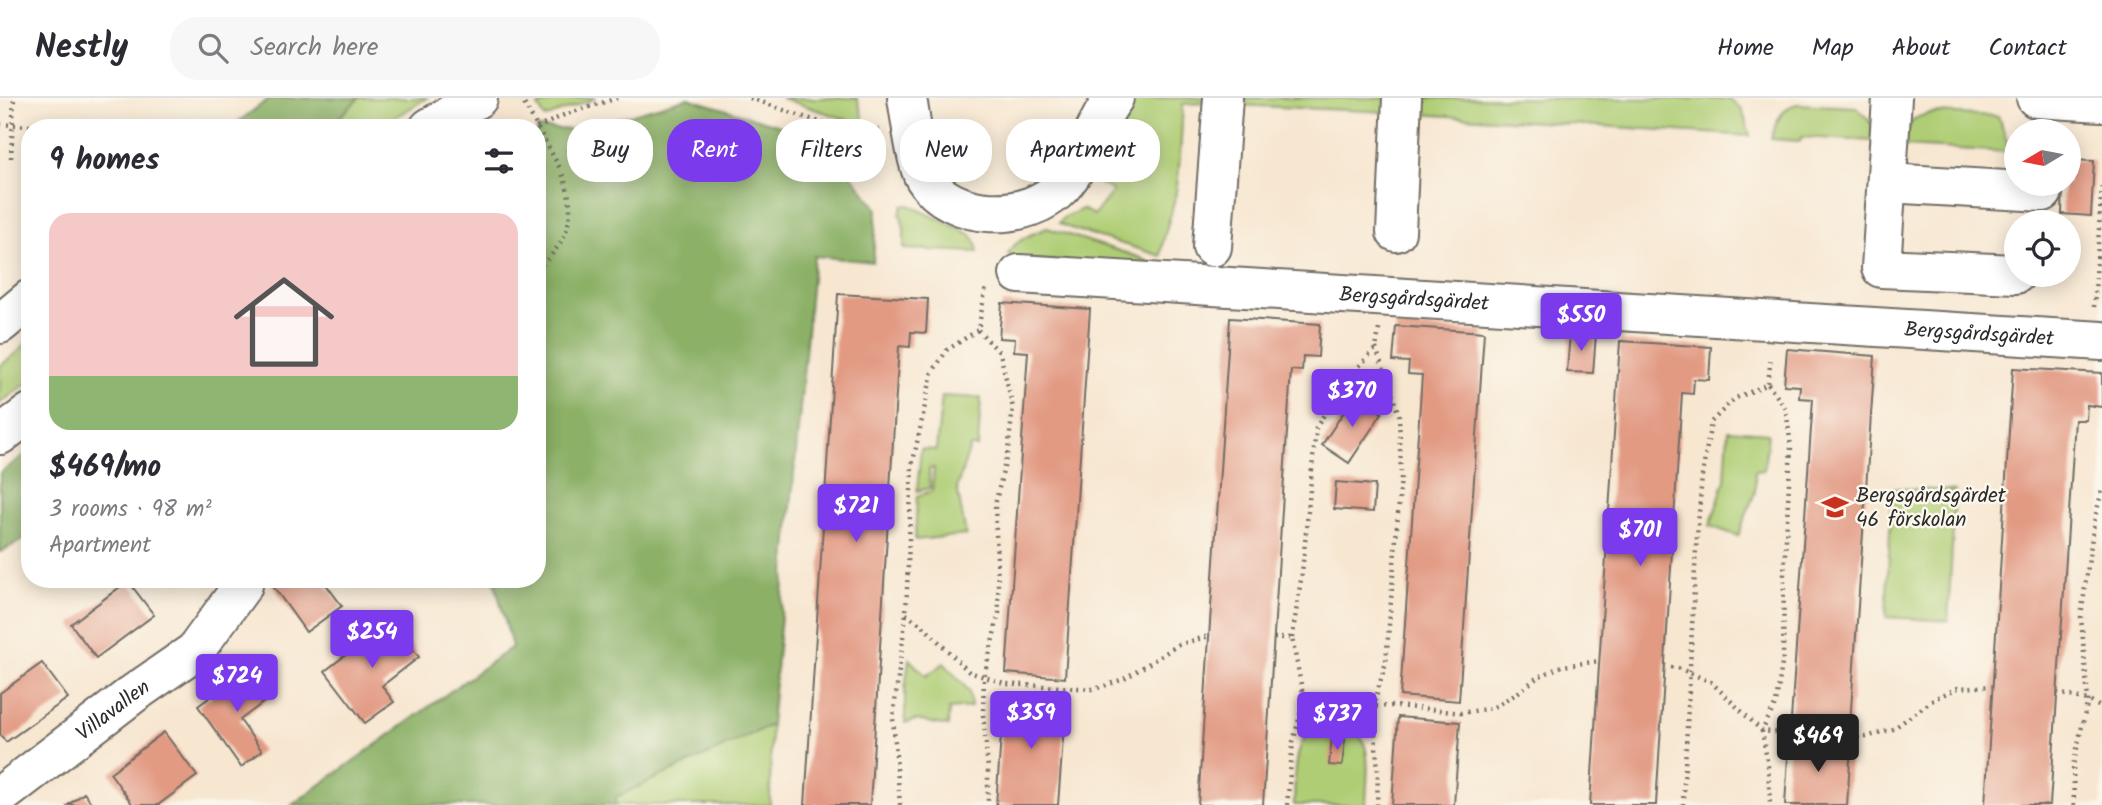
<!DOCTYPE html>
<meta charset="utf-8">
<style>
:root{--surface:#fff;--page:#f7f7f7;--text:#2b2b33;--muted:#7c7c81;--line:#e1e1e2;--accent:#7c3aed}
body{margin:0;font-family:Kalam,sans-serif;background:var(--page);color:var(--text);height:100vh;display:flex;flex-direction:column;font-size:26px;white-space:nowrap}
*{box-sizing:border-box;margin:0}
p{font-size:23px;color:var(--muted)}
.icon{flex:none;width:38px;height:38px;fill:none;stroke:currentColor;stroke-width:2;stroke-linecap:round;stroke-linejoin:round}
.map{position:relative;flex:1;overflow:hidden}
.panel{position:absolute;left:21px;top:21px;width:525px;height:469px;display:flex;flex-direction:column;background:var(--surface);border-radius:28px;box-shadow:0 4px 18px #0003}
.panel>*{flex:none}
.banner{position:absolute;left:567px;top:21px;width:665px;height:63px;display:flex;gap:14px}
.needle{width:46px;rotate:260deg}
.tools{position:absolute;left:2004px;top:21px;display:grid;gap:14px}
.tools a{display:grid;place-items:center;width:77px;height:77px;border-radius:50%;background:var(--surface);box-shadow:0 4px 18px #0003;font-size:35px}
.price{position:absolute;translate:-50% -60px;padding:0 16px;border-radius:7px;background:var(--accent);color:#fff;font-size:23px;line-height:46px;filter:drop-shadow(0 2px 4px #0008)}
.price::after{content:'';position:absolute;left:50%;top:42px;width:21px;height:16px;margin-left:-10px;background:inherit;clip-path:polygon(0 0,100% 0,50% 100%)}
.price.active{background:#222;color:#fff}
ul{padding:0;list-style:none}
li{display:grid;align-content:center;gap:14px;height:371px;padding:0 28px}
li span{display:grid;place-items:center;height:217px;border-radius:21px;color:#555}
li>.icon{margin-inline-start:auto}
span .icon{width:126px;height:126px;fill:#fffc;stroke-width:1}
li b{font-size:30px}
h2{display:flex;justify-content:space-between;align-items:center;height:84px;padding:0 28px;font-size:30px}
.chip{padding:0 24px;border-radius:28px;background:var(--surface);box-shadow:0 4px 18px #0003;font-size:24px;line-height:63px}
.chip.active{background:var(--accent);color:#fff}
header{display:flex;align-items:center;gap:42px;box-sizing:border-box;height:98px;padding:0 35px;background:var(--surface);border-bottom:2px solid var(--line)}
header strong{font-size:33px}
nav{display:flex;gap:38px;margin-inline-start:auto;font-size:24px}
.search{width:490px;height:63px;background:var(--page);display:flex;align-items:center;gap:18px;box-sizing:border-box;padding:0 24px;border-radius:28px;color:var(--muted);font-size:26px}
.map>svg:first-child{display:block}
.green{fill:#afcd75;stroke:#6d7c50;stroke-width:2}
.forest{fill:#8bb066;stroke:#5b6e48;stroke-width:2}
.building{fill:#e29a83}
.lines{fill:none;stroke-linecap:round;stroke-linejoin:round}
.minor-casing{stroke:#726d65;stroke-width:42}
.path{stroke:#726d65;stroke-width:4.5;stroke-dasharray:2 5;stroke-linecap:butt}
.minor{stroke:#fff;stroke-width:38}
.path-bridge{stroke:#726d65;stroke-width:4.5;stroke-dasharray:2 5;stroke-linecap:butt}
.labels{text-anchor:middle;stroke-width:5;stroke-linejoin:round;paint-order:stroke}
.street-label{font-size:21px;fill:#2b2b2b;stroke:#fbf7ec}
.poi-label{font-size:21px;fill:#2b2b2b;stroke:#fbf7ec;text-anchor:start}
</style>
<header>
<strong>Nestly</strong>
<div class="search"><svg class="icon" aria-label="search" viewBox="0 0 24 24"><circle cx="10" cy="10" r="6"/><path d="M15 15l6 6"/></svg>Search here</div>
<nav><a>Home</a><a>Map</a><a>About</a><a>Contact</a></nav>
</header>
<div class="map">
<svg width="2102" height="707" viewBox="0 0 2102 707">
<rect width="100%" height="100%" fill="#fbf7ec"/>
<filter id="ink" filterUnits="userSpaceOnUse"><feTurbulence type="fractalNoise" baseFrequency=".0143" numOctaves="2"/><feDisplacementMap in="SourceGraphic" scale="14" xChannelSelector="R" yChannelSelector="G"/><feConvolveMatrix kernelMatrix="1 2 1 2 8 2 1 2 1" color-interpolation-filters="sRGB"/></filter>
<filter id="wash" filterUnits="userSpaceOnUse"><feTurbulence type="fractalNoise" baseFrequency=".00686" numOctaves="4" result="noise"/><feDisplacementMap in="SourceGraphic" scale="28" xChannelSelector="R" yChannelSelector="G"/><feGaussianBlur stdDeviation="1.57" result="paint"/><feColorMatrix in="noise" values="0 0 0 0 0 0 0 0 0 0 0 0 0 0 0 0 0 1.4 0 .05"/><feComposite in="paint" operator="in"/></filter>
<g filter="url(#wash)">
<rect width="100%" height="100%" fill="#f7e7d1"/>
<path class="green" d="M359,0H427L377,30H328Z
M561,0H596L545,20L538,8Z
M781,0H857L863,20L861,24L857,25Z
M1133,0H1207L1206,5L1183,6C1181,35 1181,65 1176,94C1173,116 1162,136 1161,158L1067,129L1059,125L1063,120L1082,111L1094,117L1113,93L1099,85C1102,54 1117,27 1133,0Z
M1235,0H1387V14L1236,7Z
M1422,0L1728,1L1742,11L1750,38L1419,16Z
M1797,6L1857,9L1872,26L1873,43L1801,39L1800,43L1771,41C1776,26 1780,10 1797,6Z
M1935,15L1998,18L2006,40L2009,54L1904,48C1909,25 1909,18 1935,15Z
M909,107L970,136L976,144L978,154L904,151V130L900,115L903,108Z
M1047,130L1138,159L1162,171L1014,160L1008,156C1016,141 1032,136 1047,130Z
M30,241V283L0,305V268L18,254Z
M942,298L981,300L978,349H970L957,389L966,437L915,442L917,398L932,393L934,370L929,371L930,390L917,393L921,351L936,352Z
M1728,332L1768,335L1764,372L1755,373V394L1738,438L1710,428L1725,382Z
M1892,390L1955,393L1948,523L1886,519Z
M909,561L926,578L944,565L969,593L971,609L949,611L948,628L916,622L905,625V591Z
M1324,622C1378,625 1367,667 1366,707H1294C1295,677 1293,636 1324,622Z
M771,627L770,707H615L616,699Z"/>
<path class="forest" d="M270,0H359L328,30H230Z
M688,0L823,41L877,110L873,164L814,158L771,627L616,699L615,707H292L512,549L494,481H537V30L577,32Z
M30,353V438L0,454V375Z"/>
<g id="blocks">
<path class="building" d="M2068,62L2094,63L2091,118L2062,116L2063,86H2068Z
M838,196L928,201L926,235L911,234L910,249L899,248L870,707H805Z
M1002,205L1090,211L1065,580L1006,575L1028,254L1014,253L1015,241L999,240Z
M1230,220L1320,226L1318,259L1303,258L1302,273L1291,272L1263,707H1198Z
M1396,228L1484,234L1459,603L1400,598L1422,277L1408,276L1409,264L1393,263Z
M1570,234L1596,236L1593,275L1567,274Z
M1620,243L1711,249L1709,282L1694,281L1693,296L1682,295L1656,707H1590Z
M1787,251L1875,258L1850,626L1791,622L1813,301L1799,300L1800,288L1784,287Z
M2013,270L2102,275V309L2087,307L2086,322H2075L2050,707H1985Z
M1355,297L1382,315L1349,365L1322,347Z
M1336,384L1375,387L1373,414L1334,411Z
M268,481H322L342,508L306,534Z
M128,483L154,517L96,560L71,526Z
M391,522L419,559L382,588L394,604L365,625L325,573Z
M42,565L68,600L6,644L0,636V595Z
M252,569L273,597L240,622L262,653L241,669L198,608Z
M1004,596L1066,601L1058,707H996Z
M1398,619L1460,624L1454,707H1392Z
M164,634L197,678L158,707H133L110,675Z
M1332,639L1345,641L1342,668L1329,667Z
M1789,643L1851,648L1847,707H1785Z
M84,695L93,707H68Z"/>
</g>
</g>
<g filter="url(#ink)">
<use href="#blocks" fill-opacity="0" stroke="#726d65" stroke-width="2"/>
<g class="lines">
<g class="minor-casing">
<g id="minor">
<path d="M907,0C910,17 916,66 924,79C951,124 1029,125 1062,88C1085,63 1093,27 1114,0"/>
<path d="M1892,0L1881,170L2016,176"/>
<path d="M2036,0L2102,4"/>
<path d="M429,30L478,0"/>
<path d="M1887,85L2043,94"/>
<path d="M1396,134L1402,0"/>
<path d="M1212,149L1223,0"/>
<path id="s1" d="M1019,176L2102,243"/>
<path d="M0,226L30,201"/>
<path d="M0,337L30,315"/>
<path id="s2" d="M0,698L133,596L195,553L243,487"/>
</g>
</g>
<path class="path" d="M750,0C784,11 845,38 879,31
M0,26L57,30
M537,30L564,17L617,0
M11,60L14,0
M537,172C571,140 578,115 561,72
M2094,209L2102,84
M978,232L1000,255L1013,310L1008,352L995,407L999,515L984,579L983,617L988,670V707
M1376,250L1399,317L1401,379L1386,564L1373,609L1378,673L1377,707
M1768,286L1786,311L1791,349L1784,476L1783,559L1776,605L1762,633L1768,668L1770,707
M906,516L923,528L969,574L1007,586L1095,591L1124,581L1178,547L1209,538
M1274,540H1292L1304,602L1337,609L1397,608L1461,615L1492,610L1516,596L1538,579L1562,568L1600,563
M1292,540L1302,475L1316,330L1342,287L1376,250L1379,231
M1664,568L1678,570L1711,584L1762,633L1834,641L1866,639L1893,631L1936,600L1958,590L1993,588
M2057,595L2088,602L2102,610
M900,707L893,620L906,516L912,368L932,275L947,252L978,232L986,189
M1287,707L1293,644L1304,602
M1683,707L1696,451L1702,378L1711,324L1734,301L1768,286L1771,258
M2074,707L2073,668L2088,602L2081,519L2094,424L2102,392"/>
<use href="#minor" class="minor"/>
<path class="path-bridge" d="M521,0L561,72"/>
</g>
</g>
<defs>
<g id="school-bare" transform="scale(2.1)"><path d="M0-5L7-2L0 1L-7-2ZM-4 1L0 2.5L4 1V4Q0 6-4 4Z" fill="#c8321e" stroke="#fbf7ec" stroke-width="2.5" paint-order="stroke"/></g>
</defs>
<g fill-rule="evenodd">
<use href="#school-bare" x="1835" y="409"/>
</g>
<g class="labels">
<g class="street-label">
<text dy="7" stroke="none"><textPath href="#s1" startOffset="396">Bergsgårdsgärdet</textPath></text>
<text dy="7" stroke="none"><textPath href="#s1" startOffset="962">Bergsgårdsgärdet</textPath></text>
<text dy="7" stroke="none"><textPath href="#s2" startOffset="142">Villavallen</textPath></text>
</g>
<g class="poi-label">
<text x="1856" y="404">Bergsgårdsgärdet<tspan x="1856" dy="24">46 förskolan</tspan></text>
</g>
</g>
</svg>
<div class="tools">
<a><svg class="needle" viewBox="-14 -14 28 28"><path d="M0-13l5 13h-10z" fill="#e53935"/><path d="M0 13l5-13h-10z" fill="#7c7c81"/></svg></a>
<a><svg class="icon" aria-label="locate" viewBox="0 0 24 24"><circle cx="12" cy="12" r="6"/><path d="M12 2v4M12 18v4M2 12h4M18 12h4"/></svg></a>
</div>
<b class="price" style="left:1581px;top:255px">$550</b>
<b class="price" style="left:1352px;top:331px">$370</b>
<b class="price" style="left:856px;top:446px">$721</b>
<b class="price" style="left:1640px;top:470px">$701</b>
<b class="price" style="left:372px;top:572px">$254</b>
<b class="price" style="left:237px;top:616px">$724</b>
<b class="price" style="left:1031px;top:653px">$359</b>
<b class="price" style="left:1337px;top:654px">$737</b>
<b class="price active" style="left:1818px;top:676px">$469</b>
<div class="banner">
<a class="chip">Buy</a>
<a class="chip active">Rent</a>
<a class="chip">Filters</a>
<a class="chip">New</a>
<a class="chip">Apartment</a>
</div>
<section class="panel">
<h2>9 homes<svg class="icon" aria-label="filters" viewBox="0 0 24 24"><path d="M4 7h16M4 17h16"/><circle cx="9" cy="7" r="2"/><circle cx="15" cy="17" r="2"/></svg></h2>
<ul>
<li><span style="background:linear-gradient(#f6c9c9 75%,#8fb573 0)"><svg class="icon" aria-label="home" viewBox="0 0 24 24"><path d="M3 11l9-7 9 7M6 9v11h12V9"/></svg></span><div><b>$469/mo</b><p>3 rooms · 98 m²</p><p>Apartment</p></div></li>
</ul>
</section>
</div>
